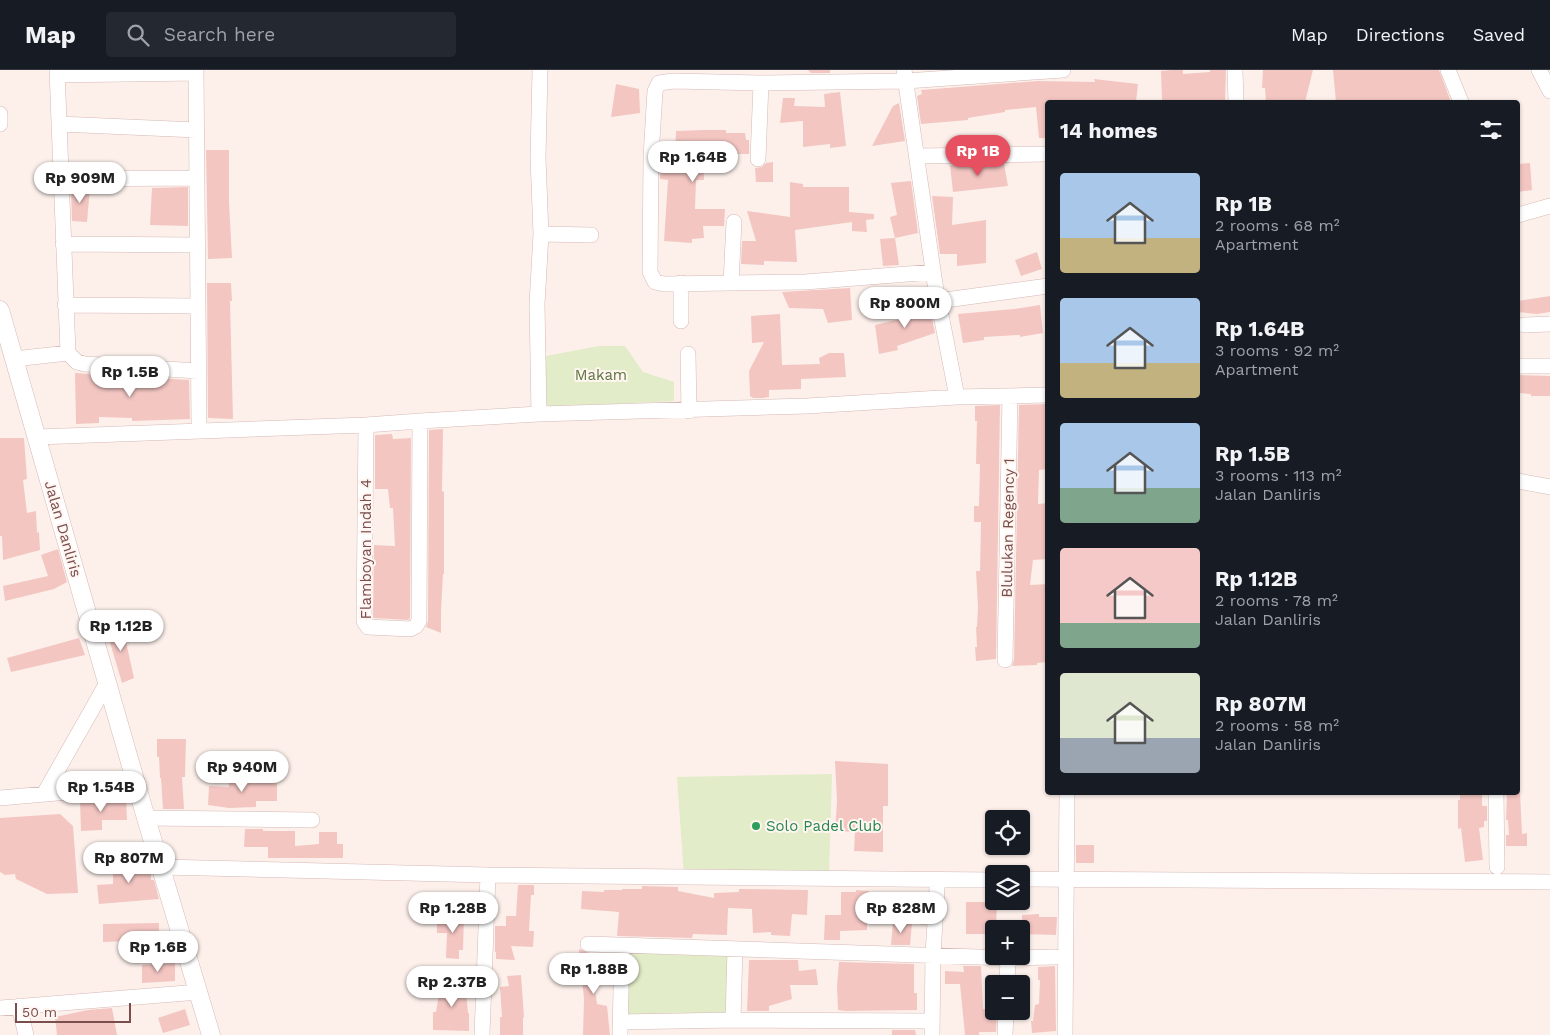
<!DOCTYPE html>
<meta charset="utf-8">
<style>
:root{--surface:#171b24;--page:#242831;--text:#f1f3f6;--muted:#9ea1a6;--line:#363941;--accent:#e75060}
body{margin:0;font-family:"Work Sans",sans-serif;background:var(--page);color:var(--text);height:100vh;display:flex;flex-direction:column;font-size:19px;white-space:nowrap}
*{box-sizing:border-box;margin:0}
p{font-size:16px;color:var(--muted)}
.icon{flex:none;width:28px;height:28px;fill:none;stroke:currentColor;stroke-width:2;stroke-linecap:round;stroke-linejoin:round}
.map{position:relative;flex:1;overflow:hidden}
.sheet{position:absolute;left:1045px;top:30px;width:475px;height:695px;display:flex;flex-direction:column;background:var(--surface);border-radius:5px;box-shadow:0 1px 4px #0004}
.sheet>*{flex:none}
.fabs{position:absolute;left:985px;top:740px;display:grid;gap:10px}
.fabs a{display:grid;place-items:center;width:45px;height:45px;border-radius:5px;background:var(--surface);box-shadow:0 1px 4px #0004;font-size:25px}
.scale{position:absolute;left:15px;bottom:12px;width:116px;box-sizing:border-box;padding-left:5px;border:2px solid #7a4e4d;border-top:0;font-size:14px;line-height:18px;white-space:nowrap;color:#7a4e4d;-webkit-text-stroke:4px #fff6f2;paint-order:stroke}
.price{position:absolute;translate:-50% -42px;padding:0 11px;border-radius:18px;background:#fff;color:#222;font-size:16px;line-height:32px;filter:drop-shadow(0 1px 2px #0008)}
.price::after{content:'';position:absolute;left:50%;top:30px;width:15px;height:11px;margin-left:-8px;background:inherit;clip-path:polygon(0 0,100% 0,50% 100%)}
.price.active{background:var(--accent);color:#fff}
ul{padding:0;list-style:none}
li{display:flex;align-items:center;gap:15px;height:125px;padding:0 15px}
li span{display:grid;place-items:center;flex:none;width:140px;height:100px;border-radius:5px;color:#555}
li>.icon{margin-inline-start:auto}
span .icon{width:60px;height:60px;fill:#fffc;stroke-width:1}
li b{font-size:21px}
h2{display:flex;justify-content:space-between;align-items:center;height:60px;padding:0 15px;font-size:21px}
header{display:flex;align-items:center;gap:30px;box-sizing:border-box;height:70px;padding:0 25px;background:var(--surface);border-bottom:1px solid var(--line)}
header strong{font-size:24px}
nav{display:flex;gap:28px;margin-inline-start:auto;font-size:18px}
.search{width:350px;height:45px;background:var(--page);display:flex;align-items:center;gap:12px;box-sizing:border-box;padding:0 18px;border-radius:5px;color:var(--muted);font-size:19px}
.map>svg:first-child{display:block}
.green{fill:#e2ecc8}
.building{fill:#f3c6c2}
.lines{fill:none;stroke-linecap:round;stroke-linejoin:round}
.minor-casing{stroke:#d5b9b5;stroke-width:16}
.tertiary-casing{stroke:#d5b9b5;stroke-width:19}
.minor{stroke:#fff;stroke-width:15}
.tertiary{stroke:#fff;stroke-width:18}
.leisure-dot{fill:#2e9e5b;stroke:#fff6f2;stroke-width:2}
.labels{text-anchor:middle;stroke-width:4;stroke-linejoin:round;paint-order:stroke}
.park-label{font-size:15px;fill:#5f733e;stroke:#fff6f2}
.street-label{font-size:15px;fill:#7a4e4d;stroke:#fff6f2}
.leisure-label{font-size:15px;fill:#27864d;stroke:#fff6f2;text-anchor:start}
</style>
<header>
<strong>Map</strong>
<div class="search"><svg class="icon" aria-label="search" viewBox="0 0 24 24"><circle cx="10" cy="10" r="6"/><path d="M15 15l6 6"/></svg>Search here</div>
<nav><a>Map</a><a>Directions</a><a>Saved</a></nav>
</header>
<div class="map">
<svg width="1550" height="965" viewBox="0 0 1550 965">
<rect width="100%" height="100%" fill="#fdf0eb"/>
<path class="green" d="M599,276H625L643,302L674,312V331L551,337L546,334V286Z
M832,704L829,805L684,807L677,707Z
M627,881L730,883L729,945L627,948Z"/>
<path class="building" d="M808,0H830V3H811Z
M1171,0H1183V4L1210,2V0H1226L1225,32L1162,31L1161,1Z
M1263,0H1313L1305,32H1266L1265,18H1262Z
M1333,0H1439L1451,32H1336Z
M1094,9L1138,14L1136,32H1048V68H1039L1036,37L1005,40V42L968,48V50L921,54L917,26L922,24L921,20L1038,11L1095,12Z
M616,14L639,19L640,43L611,47Z
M830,21L833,23L840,22L846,76L830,78V74L803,77V51L780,53L783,28H795L794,36L825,37L824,24L832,23Z
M899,33L905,71L872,76L893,36Z
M704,60H726V63H745L746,70H749V84H736V79L725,76H703L704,110H696L695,139H725L724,156H703L704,168L692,169V173L664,171L668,110L660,109V91L675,92L676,61Z
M206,80H229V132L232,188L208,189Z
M773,92V112H756L755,98L762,97L766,93Z
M1530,93L1532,120L1518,122V94Z
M1004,94L1008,116L953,122L950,95Z
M911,111L918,163L895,168L890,147L897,145L891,113Z
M790,112L803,114V117H849V142L874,144V149L866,150L867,162L852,161V152L795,160L797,192L764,191V195L741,194L742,171H756L747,141L790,147Z
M188,117V156L150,155L152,118Z
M71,118H90L87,152L72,151Z
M932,126L953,127L952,155L986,150V193L957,196V184H940Z
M895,168L899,195L883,196L880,169Z
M1037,182L1042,199L1021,206L1015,190Z
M207,213H231L232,231H230L233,349L208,348Z
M850,218L852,250L828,253L823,239L789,238L782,222Z
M1550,226V242L1537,244L1518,242V231Z
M928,229L935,263L897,276L898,280L879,284L875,255L913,246L911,235Z
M1040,235L1043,263L1020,267V265L984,267V270L963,273L958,244L1014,239Z
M780,244L782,295L820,294L819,288L829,283H844L846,307L801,309V319L769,320V327L763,328H753L750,326L749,301L764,272L752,273L751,246Z
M75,303L189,310L190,349L132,351V348L99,347V353L76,354Z
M1518,305L1550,306V326H1531V324L1518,323Z
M1048,334V399L1039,400L1038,434L1048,433V489L1033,490L1030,515L1048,514V592L1037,593V595L1012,596L1014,590L1019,335Z
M1000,335L996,589L976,591L975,577H977L976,557H977L978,537L976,501H980L981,452H974V436H979L980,394H976L977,351H975V336Z
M443,359L442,421L444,422V504H443L441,541V563L426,557L428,551L429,360Z
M392,364L393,369L411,368L410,548L408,550L373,548L374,475L395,476L393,438H390L388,419H375V365Z
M0,368H24L27,409L23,410L27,443L36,441L37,463L39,462L40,480L3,490L2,466H0Z
M58,479L67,512L54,519L5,531L3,516L48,506L41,485Z
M122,554L134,608L122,613L106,559Z
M79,568L85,585L11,602L7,588Z
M157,669H186L185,707H182L184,739H163L161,708H160L159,687H157Z
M835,691L888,694V736H883V782L854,781L855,762L835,761L837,731Z
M256,705V712L277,713V731H256V737L229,738L208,735L209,716L229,717L228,706Z
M1460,722H1482V736H1487V751H1484V757L1479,758L1483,790L1465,792L1461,758L1458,759V730H1460Z
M1507,722H1520L1522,764L1527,763V776H1506V765H1509L1508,750H1506Z
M126,729L127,750H102V760L81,761L80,730Z
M60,744L73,756L78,823L47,824L16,809L15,804L5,805L0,802V748Z
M245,759H263V761H295V776L319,774V762H337V774H343V788H268V777H244Z
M1076,775H1094V793H1076Z
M147,790L151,801V810H154L159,829L99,834L97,815L113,814V791Z
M518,815H534V825H531L529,861H534L533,877L511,876L515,890L496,889V882H495V856H506V846H516Z
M642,816L678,817V821L714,828V823L739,822V819L808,820L807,845L792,844L790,866L771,865V862L753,863L752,839L728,838L727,865L693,864L692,868L617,866L619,842L581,839L582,821L604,822V820H622V819H642Z
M856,820L869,821V823L889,825L888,841L869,839L867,841V860L840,861V870H824L825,845H841V822H856Z
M914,828L927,829L925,855L912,853Z
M966,832H997L996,859H994V864H966Z
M1039,844V847H1057L1056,865L1023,864L1022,845Z
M444,845H464L463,880H459V889L446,888L447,863H437V851H444Z
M893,852L912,853L910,875H891Z
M159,853V870L103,872V854Z
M579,879L590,883L591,892L612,891V911L594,912L597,934L607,936L610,965H583L584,929Z
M749,890H798L799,901L816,899L818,915H790L792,929L769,936V941H747Z
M839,892L914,894V923H917V940L846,941L838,940L837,916Z
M175,893V911L142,913V895Z
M963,896H981L983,939H994V941H997L996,962H979V965H965L960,914H945V901L964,902Z
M1055,896L1056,961L1032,963L1031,951H1033L1035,935L1039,934L1040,910H1038V897Z
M521,905L524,947L523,948V965H500V947H502L500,917L509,916L507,906Z
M465,910L468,943H469V961L433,960V942H436L441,912Z
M112,938L117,965H57L55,947L88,940Z
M185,939L190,955L163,963L158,948Z
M892,960H915L916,965H892Z"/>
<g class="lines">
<g class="minor-casing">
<path id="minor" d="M57,0L68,283L77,292L85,294L198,301
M196,0L199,353
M904,0L935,214L957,327
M1235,0L1236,32
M1448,0L1461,32
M1539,0L1550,21
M57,5L196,3
M0,44V54
M59,54L197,60
M918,86L1048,84
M758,89L761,13
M60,109L197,108
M1518,145L1550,136
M541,164L591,165
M63,174L197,175
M933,202L805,212L664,214L655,212L650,202L651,87L655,21L659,13L673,11L761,13L906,11L1063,0
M681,213V251
M731,213L734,152
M938,231L1048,216
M65,235L198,236
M1524,255L1550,254
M688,284L689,341
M14,289L68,283
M1518,296H1550
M539,344L537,234L541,164L538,88L540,0
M366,355L364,551L368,557L410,559L416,556L419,551L420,351
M37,367L366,355L420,351L539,344L807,336L957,327L1048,325
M1518,411L1550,417
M1005,590L1010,326
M1496,722L1497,797
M44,724L107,613
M0,728L136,716
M146,748L312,750
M161,797L488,805L994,810
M1021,809L1550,812
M588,874L1008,888L1055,887
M1007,914L1008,888
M19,936L26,965
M0,938L199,922
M733,950L735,879
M620,952L733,950L931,951
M482,965L488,805
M620,965L622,877
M932,965L933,885L937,818
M1005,965L1006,941
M1065,965L1067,722"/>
</g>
<g class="tertiary-casing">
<path id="tertiary" d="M0,240L146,748L211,965"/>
</g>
<use href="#minor" class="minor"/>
<use href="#tertiary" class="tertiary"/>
</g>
<circle class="leisure-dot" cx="756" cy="756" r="5"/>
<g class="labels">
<g class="park-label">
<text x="601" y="310">Makam</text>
</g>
<g class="street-label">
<text transform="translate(1008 458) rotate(-89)" y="5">Blulukan Regency 1</text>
<text transform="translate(63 459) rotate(74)" y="5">Jalan Danliris</text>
<text transform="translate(366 479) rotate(-90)" y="5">Flamboyan Indah 4</text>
</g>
<g class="leisure-label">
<text x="766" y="761">Solo Padel Club</text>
</g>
</g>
</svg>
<div class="fabs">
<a><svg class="icon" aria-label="locate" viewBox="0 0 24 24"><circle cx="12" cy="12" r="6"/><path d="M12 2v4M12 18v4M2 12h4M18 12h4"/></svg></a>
<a><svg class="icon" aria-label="layers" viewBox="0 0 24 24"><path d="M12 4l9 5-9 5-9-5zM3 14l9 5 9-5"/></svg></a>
<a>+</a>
<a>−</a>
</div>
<div class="scale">50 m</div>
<b class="price active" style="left:978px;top:107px">Rp 1B</b>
<b class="price" style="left:693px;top:113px">Rp 1.64B</b>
<b class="price" style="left:80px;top:134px">Rp 909M</b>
<b class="price" style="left:905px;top:259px">Rp 800M</b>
<b class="price" style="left:130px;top:328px">Rp 1.5B</b>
<b class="price" style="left:121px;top:582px">Rp 1.12B</b>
<b class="price" style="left:242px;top:723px">Rp 940M</b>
<b class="price" style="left:101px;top:743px">Rp 1.54B</b>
<b class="price" style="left:129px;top:814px">Rp 807M</b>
<b class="price" style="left:453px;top:864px">Rp 1.28B</b>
<b class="price" style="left:901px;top:864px">Rp 828M</b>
<b class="price" style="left:158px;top:903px">Rp 1.6B</b>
<b class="price" style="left:594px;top:925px">Rp 1.88B</b>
<b class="price" style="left:452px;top:938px">Rp 2.37B</b>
<section class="sheet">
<h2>14 homes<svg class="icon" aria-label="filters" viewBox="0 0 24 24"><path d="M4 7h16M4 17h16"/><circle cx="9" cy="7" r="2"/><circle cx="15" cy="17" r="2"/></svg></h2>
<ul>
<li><span style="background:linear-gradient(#a9c7e8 65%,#c2b280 0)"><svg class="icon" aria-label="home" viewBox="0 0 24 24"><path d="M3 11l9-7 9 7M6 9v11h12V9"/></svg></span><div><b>Rp 1B</b><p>2 rooms · 68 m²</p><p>Apartment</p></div></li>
<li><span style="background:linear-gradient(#a9c7e8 65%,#c2b280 0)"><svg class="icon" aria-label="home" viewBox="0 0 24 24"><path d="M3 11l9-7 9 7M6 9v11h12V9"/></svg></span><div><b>Rp 1.64B</b><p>3 rooms · 92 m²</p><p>Apartment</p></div></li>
<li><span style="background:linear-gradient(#a9c7e8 65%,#7fa58c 0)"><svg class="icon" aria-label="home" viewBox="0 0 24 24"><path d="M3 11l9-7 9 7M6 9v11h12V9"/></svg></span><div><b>Rp 1.5B</b><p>3 rooms · 113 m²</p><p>Jalan Danliris</p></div></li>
<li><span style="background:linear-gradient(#f6c9c9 75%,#7fa58c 0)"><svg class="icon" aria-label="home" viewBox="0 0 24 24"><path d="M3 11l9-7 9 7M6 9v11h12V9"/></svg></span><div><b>Rp 1.12B</b><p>2 rooms · 78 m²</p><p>Jalan Danliris</p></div></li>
<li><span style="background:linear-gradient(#dfe7d0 65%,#9aa5b1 0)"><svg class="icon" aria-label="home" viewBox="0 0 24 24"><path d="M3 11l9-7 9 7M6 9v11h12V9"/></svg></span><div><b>Rp 807M</b><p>2 rooms · 58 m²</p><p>Jalan Danliris</p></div></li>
</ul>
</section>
</div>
